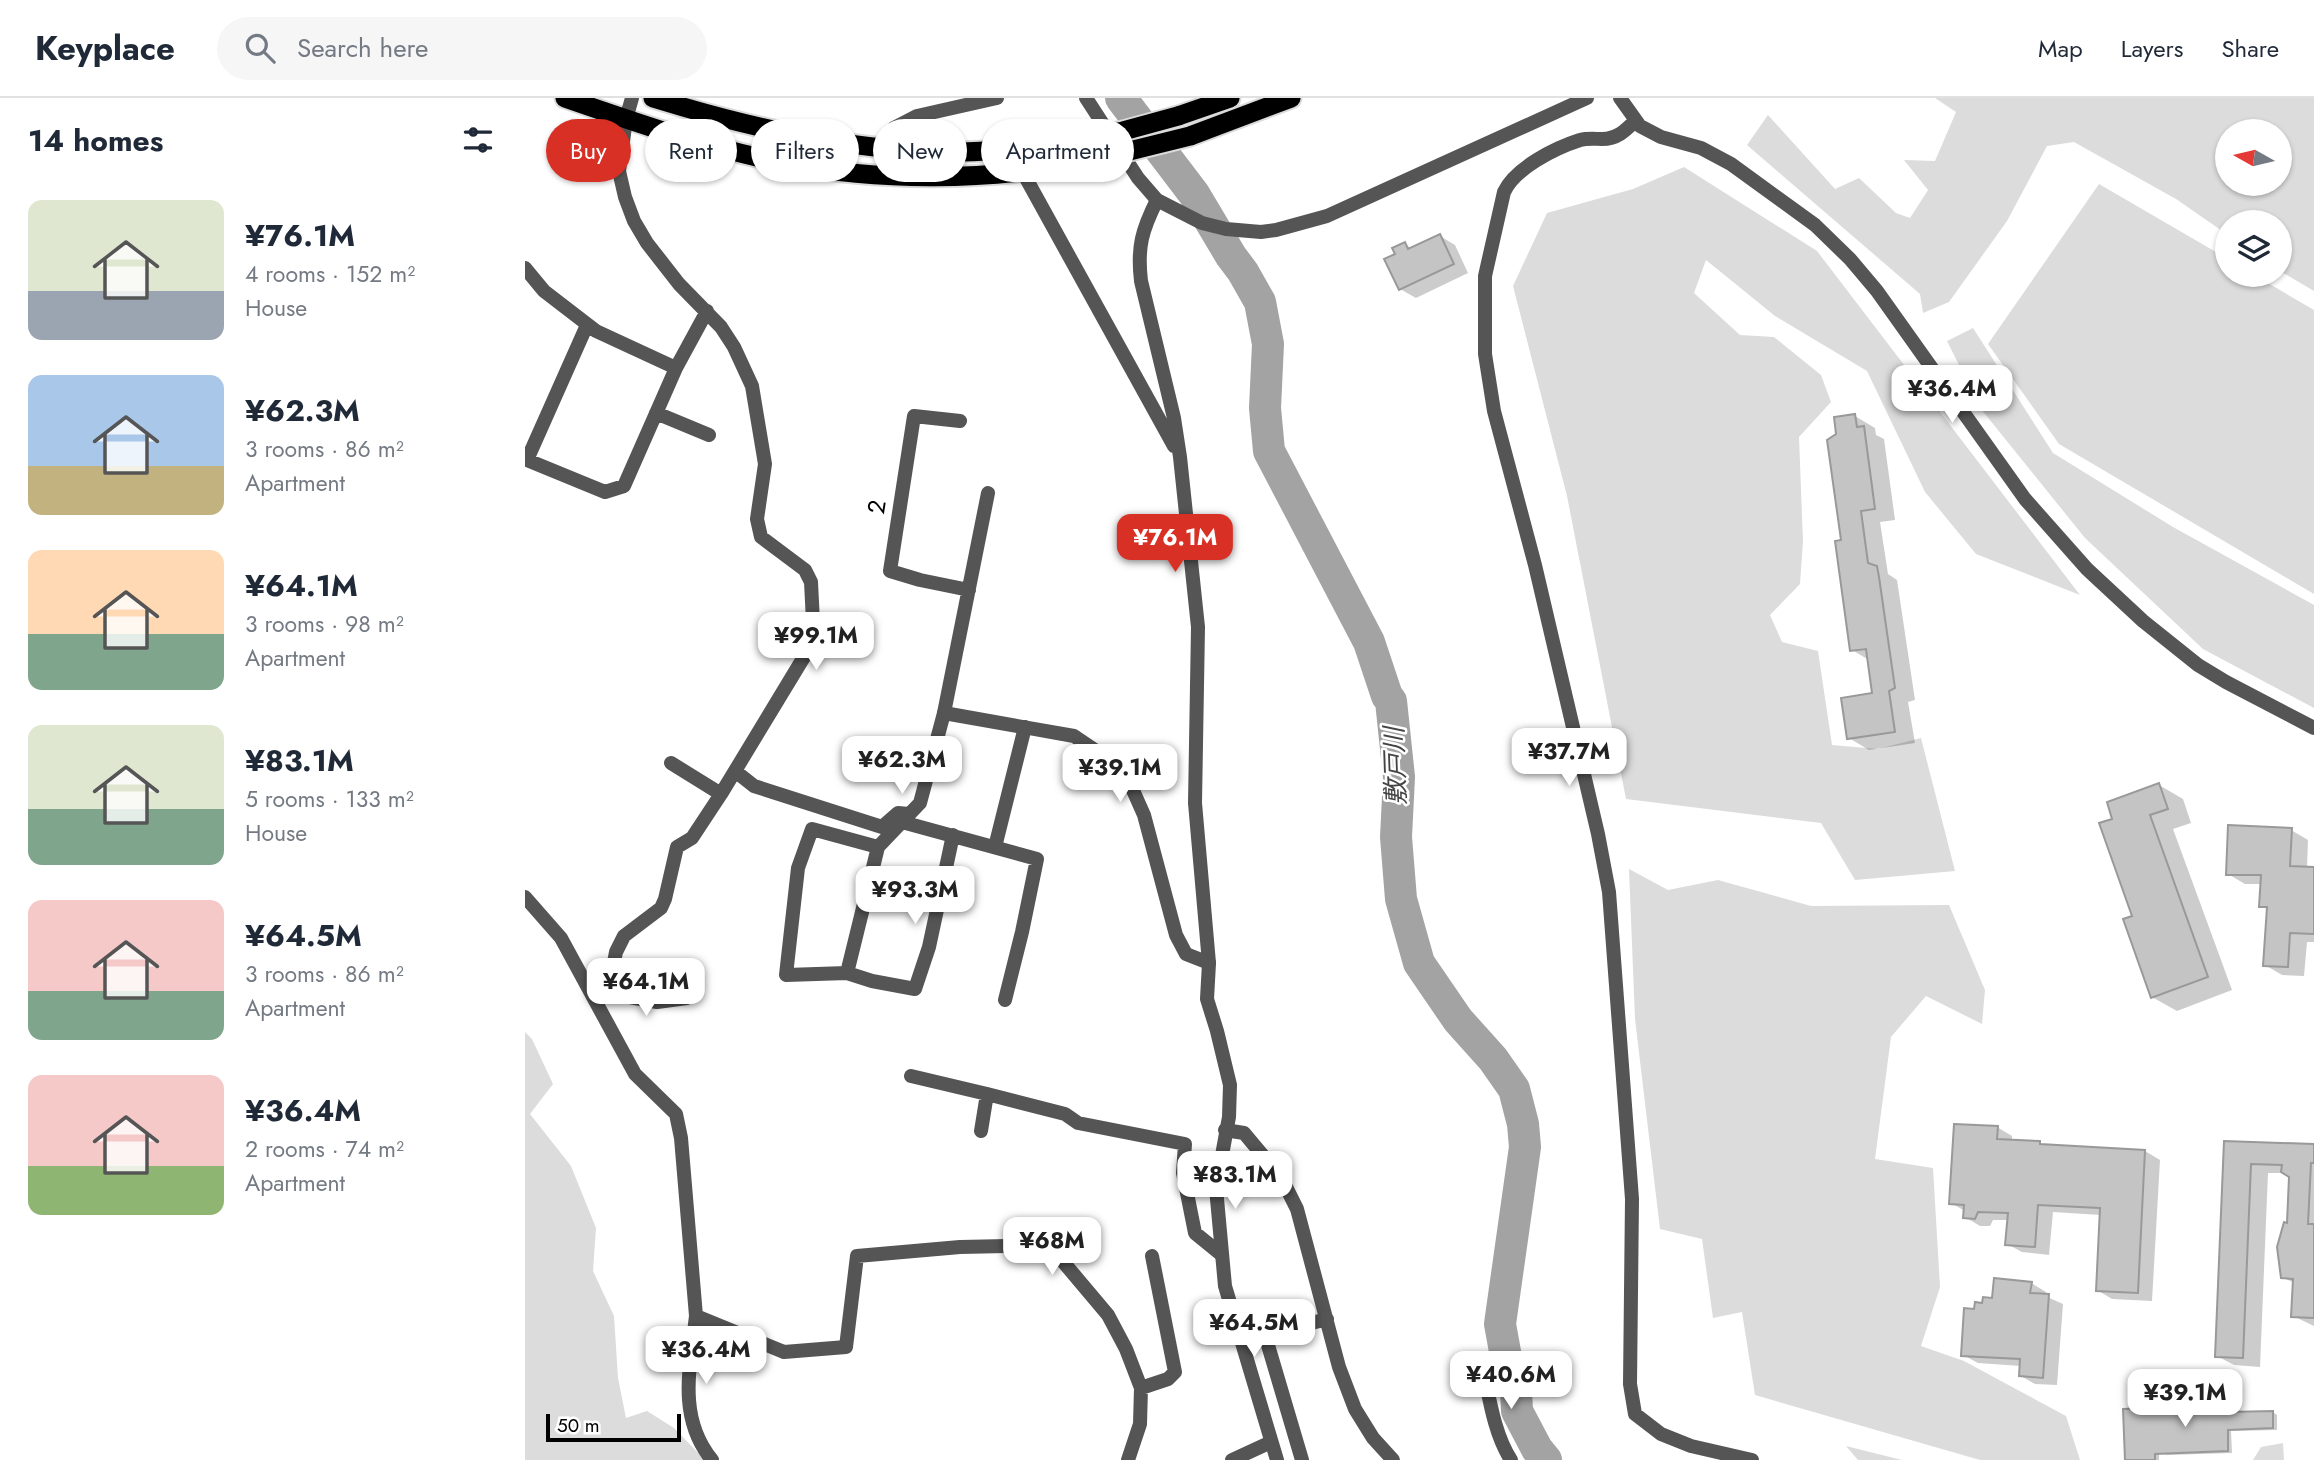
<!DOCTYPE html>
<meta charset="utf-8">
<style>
:root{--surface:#fff;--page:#f6f6f7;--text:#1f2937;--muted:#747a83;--line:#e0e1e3;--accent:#d93025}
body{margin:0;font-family:Jost,"Noto Sans JP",sans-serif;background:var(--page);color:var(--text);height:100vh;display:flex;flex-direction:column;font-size:26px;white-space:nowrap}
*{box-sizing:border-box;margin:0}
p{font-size:23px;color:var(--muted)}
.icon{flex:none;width:38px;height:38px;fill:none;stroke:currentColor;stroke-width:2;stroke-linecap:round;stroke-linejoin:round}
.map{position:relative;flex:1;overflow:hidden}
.side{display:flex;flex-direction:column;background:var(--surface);width:525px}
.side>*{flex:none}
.guide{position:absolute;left:21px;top:21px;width:665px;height:63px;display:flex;gap:14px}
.needle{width:46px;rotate:278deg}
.controls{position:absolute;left:1690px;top:21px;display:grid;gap:14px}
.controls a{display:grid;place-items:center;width:77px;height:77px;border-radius:50%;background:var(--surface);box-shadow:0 2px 5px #0004;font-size:35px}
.scale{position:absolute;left:21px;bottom:18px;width:135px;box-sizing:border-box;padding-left:7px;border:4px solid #000;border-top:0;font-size:19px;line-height:24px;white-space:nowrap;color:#000;-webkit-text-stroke:5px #fff;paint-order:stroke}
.price{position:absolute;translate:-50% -60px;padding:0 16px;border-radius:14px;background:#fff;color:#222;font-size:23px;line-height:46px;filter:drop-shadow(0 2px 4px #0008)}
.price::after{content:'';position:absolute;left:50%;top:42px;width:21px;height:16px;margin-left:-10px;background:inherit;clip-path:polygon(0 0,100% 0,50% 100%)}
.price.active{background:var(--accent);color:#fff}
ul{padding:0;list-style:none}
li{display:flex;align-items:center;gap:21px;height:175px;padding:0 28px}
li span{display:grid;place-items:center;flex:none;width:196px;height:140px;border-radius:14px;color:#555}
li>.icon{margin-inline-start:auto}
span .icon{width:84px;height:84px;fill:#fffc;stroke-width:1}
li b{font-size:30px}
h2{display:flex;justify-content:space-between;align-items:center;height:84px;padding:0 28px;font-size:30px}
.chip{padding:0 24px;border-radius:32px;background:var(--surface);box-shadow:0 2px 5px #0004;font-size:24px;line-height:63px}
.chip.active{background:var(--accent);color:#fff}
header{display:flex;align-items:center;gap:42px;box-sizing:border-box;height:98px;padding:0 35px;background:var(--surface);border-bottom:2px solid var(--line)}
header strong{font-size:33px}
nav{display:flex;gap:38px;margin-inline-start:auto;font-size:24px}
.search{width:490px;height:63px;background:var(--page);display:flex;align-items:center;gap:18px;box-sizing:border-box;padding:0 24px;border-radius:38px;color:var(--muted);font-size:26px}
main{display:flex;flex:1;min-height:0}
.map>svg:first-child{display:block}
.green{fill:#dcdcdc;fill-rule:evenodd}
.shadow{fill:#0003}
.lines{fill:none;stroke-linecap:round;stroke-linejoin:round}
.river{stroke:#a3a3a3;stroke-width:32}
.building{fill:#c4c4c4;stroke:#999;stroke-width:2}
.trunk-casing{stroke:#dbdbdb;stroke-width:23}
.minor{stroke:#555;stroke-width:14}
.tertiary{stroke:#555;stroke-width:14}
.trunk{stroke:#000;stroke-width:19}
.trunk-bridge-casing{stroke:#dbdbdb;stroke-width:23;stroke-linecap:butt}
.trunk-bridge{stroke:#000;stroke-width:19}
.labels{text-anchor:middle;stroke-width:5;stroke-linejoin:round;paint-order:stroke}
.street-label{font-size:24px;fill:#000;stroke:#fff}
.water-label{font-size:26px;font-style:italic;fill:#444;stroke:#fff}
</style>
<header>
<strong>Keyplace</strong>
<div class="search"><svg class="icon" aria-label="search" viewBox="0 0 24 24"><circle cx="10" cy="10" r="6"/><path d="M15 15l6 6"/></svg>Search here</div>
<nav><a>Map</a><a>Layers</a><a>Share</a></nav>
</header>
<main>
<section class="side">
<h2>14 homes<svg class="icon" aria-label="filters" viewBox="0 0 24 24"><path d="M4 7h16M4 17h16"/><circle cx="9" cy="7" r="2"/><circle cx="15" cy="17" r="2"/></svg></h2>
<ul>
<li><span style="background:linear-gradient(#dfe7d0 65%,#9aa5b1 0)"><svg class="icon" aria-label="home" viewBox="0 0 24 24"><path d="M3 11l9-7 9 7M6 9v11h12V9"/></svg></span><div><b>¥76.1M</b><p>4 rooms · 152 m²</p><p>House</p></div></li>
<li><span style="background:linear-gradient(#a9c7e8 65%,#c2b280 0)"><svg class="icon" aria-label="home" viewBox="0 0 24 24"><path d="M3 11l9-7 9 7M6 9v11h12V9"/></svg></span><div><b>¥62.3M</b><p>3 rooms · 86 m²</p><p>Apartment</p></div></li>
<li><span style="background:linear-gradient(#ffd9b3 60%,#7fa58c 0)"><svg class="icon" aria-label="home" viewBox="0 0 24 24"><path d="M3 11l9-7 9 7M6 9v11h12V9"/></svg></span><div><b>¥64.1M</b><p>3 rooms · 98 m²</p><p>Apartment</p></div></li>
<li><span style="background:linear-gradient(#dfe7d0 60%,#7fa58c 0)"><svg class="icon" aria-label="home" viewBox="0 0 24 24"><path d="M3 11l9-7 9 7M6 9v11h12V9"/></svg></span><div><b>¥83.1M</b><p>5 rooms · 133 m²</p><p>House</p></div></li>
<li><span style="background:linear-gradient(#f6c9c9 65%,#7fa58c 0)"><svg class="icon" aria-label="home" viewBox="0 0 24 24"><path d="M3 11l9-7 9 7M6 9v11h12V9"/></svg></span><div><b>¥64.5M</b><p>3 rooms · 86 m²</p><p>Apartment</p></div></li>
<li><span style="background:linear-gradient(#f6c9c9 65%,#8fb573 0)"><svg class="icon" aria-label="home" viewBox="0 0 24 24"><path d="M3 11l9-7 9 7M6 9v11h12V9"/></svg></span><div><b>¥36.4M</b><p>2 rooms · 74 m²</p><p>Apartment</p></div></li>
</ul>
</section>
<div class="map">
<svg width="1789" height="1362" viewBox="0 0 1789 1362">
<rect width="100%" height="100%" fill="#fff"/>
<path class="green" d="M1410,0H1789V193L1755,173V124H1703V137L1651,101L1549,44L1522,48L1482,123L1424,204L1398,215L1395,196L1222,47L1243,17L1310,91L1334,80L1371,115L1385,120L1403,92L1379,62L1410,63L1431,14ZM1703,33H1755V86H1703Z
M1159,69L1292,153L1555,497L1451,456L1400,394L1342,273L1250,218L1181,162L1169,195L1215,237L1249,239L1296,277L1306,304L1274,339L1278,443L1275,486L1245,517L1257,544L1293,553L1307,647L1353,651L1396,640L1430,773L1330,782L1296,725L1101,701L1042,398L988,188L1022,115L1108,91Z
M1574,86L1703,161V177H1729L1789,212V496L1534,346L1463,246Z
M1448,230L1528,355L1648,429L1789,507V610L1678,551L1560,440L1456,311L1422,243Z
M1104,771L1143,792L1193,782L1286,808L1424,807L1460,892L1457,926L1401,898L1366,939L1350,1061L1408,1070L1415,1189L1396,1248L1439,1263L1541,1318L1555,1362H1455L1230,1297L1217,1214L1188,1220L1177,1141L1135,1131L1110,921Z
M0,934L7,941L28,986L5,1016L46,1068L71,1130L68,1173L89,1218L93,1280L101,1320L122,1313L149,1330L180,1362H0Z
M1758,1345L1759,1362H1728L1736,1349Z
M1321,1348L1377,1362H1333Z"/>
<path class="shadow" d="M915,138L930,147L943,175L891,200L875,191L872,156L880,146L887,151Z
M1330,318L1350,330L1351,337L1359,341L1370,422L1355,424L1363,476L1372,482L1390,602L1383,604L1390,645L1344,652L1324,640L1349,597L1344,562L1327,552Z
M1634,687L1658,701L1666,725L1648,731L1707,892L1652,913L1627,899L1590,722Z
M1766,732L1783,742L1782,770L1789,771V844H1782L1779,878L1757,877L1740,867L1744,812L1736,808L1737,786H1720L1703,776Z
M1472,1029L1487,1038V1044L1514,1045L1521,1048L1620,1053L1635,1062L1627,1203L1587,1201L1572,1192L1576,1117L1528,1114L1524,1157L1497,1154L1482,1146L1484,1122H1468L1465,1128H1455L1440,1119V1113L1426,1105Z
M1700,1044L1789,1048V1228L1768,1218L1769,1185L1758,1179L1764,1127L1766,1078L1762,1075H1743L1735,1269L1709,1267L1692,1258Z
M1506,1185L1521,1194L1520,1198L1538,1206L1532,1287L1510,1286L1496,1278V1268L1453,1265L1438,1257L1451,1213L1468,1201Z
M1701,1309L1706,1311V1316L1748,1314L1752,1317V1332L1706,1333L1707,1355L1642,1357L1634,1353V1362H1602Z"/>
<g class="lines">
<path class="river" d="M596,0L669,96L706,158L718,174L735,204L743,246L740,310L744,353L844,544L862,598L866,603L874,679L871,739L876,801L894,865L933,922L968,961L989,991L998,1026L1000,1049L975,1226L981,1259L991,1291L992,1313L1012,1351L1021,1362"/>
</g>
<path class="building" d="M915,136L929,166L874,192L859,161L870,156L867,150L880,144L883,151Z
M1330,316L1332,329L1339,328L1350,411L1336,413L1343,465L1352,468L1354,479L1370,590L1364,593L1370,634L1322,641L1316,600L1347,595L1341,551L1325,553L1310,443L1316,442L1302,342L1311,336L1309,319Z
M1634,685L1643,711L1625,717L1683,879L1626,900L1598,821L1607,818L1574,725L1587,721L1582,704Z
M1703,727L1767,730L1765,768L1789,769V836L1765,835L1763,869L1738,868L1742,809H1734L1736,777H1701Z
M1429,1026L1473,1028L1472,1041L1515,1043V1046L1620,1052L1613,1195L1571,1193L1575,1110L1513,1107L1510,1149L1480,1147L1483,1115L1453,1114L1450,1121L1438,1120L1439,1107L1424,1106Z
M1699,1043L1789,1046V1065H1786L1783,1126H1789V1220L1766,1219L1768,1181L1756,1180L1752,1149L1759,1124L1762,1125L1764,1079L1756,1074L1757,1067L1726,1066L1718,1260L1690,1259Z
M1469,1180L1507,1184L1505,1195L1524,1196L1518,1280L1494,1278L1495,1261L1436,1258L1439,1210L1449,1211L1450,1204L1457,1205L1458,1199L1467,1200Z
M1702,1307V1314L1748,1313V1330L1703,1332V1353L1630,1356V1362H1600L1598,1311Z"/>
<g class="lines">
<g class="trunk-casing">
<path id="trunk" d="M40,0C112,25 184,50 259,65C357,84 462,83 560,64
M128,0C222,29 318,51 417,54C460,55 503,49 546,44
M653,18L705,0
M665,38L766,0"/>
</g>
<path class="minor" d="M1095,0L1115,28L1136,39L1176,50L1206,66L1290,127L1325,161L1352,193L1500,401L1562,471L1618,523L1673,567L1701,584L1789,630
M101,21L94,73L100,99L109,123L122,145L154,186L196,229L209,249L227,288L240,366L232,421L236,439L280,472L286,484L288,524L282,554L196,696
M1110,23C1100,33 1092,41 1077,41C1070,41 1063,40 1055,42C1030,50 990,70 979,94L960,178V256L969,313L1010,467L1073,736L1084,794L1107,1101L1105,1286L1110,1316L1136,1336L1166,1348L1227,1362
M355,50L369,30L392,18L472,0
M497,73L649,348
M632,102C617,132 612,149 616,183L649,320L655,359L673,529L670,705L684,865
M0,170L19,193L71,233L151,270L182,213
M62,227L2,362L80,394L99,388L151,270
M131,315L184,337
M435,323L389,318L365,473L395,482L444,492
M210,673L229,688L357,729L373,715L384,716
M377,724L512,761L497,834L480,902
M353,749L287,731L273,770L261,877L322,875L353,749L395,705L419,615L463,395
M470,749L500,629
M0,799L36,840L110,976L151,1016L156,1040L171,1218L259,1254L321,1249L332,1158L435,1149L524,1147L583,1217L601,1251L616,1290L615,1326L603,1362
M322,875L347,883L390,891L404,849L428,737
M83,895L91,854L99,838L136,810L140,801L152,749L167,740L196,696L146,665
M77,898L83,895L132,904L162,900
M386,978L462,996
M700,1032L719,1035L756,1079L772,1111L814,1269L830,1311L848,1340L868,1362
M456,1033L462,996L540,1016L553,1025L660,1046L658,1075L670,1135L697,1157
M171,1218C165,1269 152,1319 187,1362
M959,1275C965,1304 970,1337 986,1362
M616,1290L643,1281L650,1274L627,1158
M707,1362L746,1344
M777,1362L740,1237L802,1221"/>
<path class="tertiary" d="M561,0L613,80L632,102L677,125L701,131L736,134L751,132L802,118L1062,0
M101,21L107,0
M419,615L549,638L589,665L607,690L619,717L651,837L661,856L684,865L682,901L692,933L705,987L704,1019L691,1090L700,1188L752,1362"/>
<use href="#trunk" class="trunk"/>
<g class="trunk-bridge-casing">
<path id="trunk-bridge" d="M546,44L598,33L653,18
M560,64L665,38"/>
</g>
<use href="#trunk-bridge" class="trunk-bridge"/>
</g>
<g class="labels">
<g class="street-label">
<text transform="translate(352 409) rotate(-81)" y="8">2</text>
</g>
<g class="water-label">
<text transform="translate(870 668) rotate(-92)" y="9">敷戸川</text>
</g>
</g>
</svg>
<div class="controls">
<a><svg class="needle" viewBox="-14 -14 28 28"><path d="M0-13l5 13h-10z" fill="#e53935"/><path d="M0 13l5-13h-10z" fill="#747a83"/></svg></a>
<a><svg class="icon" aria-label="layers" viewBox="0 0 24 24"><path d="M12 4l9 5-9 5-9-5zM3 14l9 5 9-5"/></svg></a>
</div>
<div class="scale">50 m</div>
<b class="price" style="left:1427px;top:327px">¥36.4M</b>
<b class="price active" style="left:650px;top:476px">¥76.1M</b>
<b class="price" style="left:291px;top:574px">¥99.1M</b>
<b class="price" style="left:1044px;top:690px">¥37.7M</b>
<b class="price" style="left:377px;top:698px">¥62.3M</b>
<b class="price" style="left:595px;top:706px">¥39.1M</b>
<b class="price" style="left:390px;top:828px">¥93.3M</b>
<b class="price" style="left:121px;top:920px">¥64.1M</b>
<b class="price" style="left:710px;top:1113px">¥83.1M</b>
<b class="price" style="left:527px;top:1179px">¥68M</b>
<b class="price" style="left:729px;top:1261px">¥64.5M</b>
<b class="price" style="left:181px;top:1288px">¥36.4M</b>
<b class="price" style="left:986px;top:1313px">¥40.6M</b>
<b class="price" style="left:1660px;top:1331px">¥39.1M</b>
<div class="guide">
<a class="chip active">Buy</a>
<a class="chip">Rent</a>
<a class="chip">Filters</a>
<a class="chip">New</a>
<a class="chip">Apartment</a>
</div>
</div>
</main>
